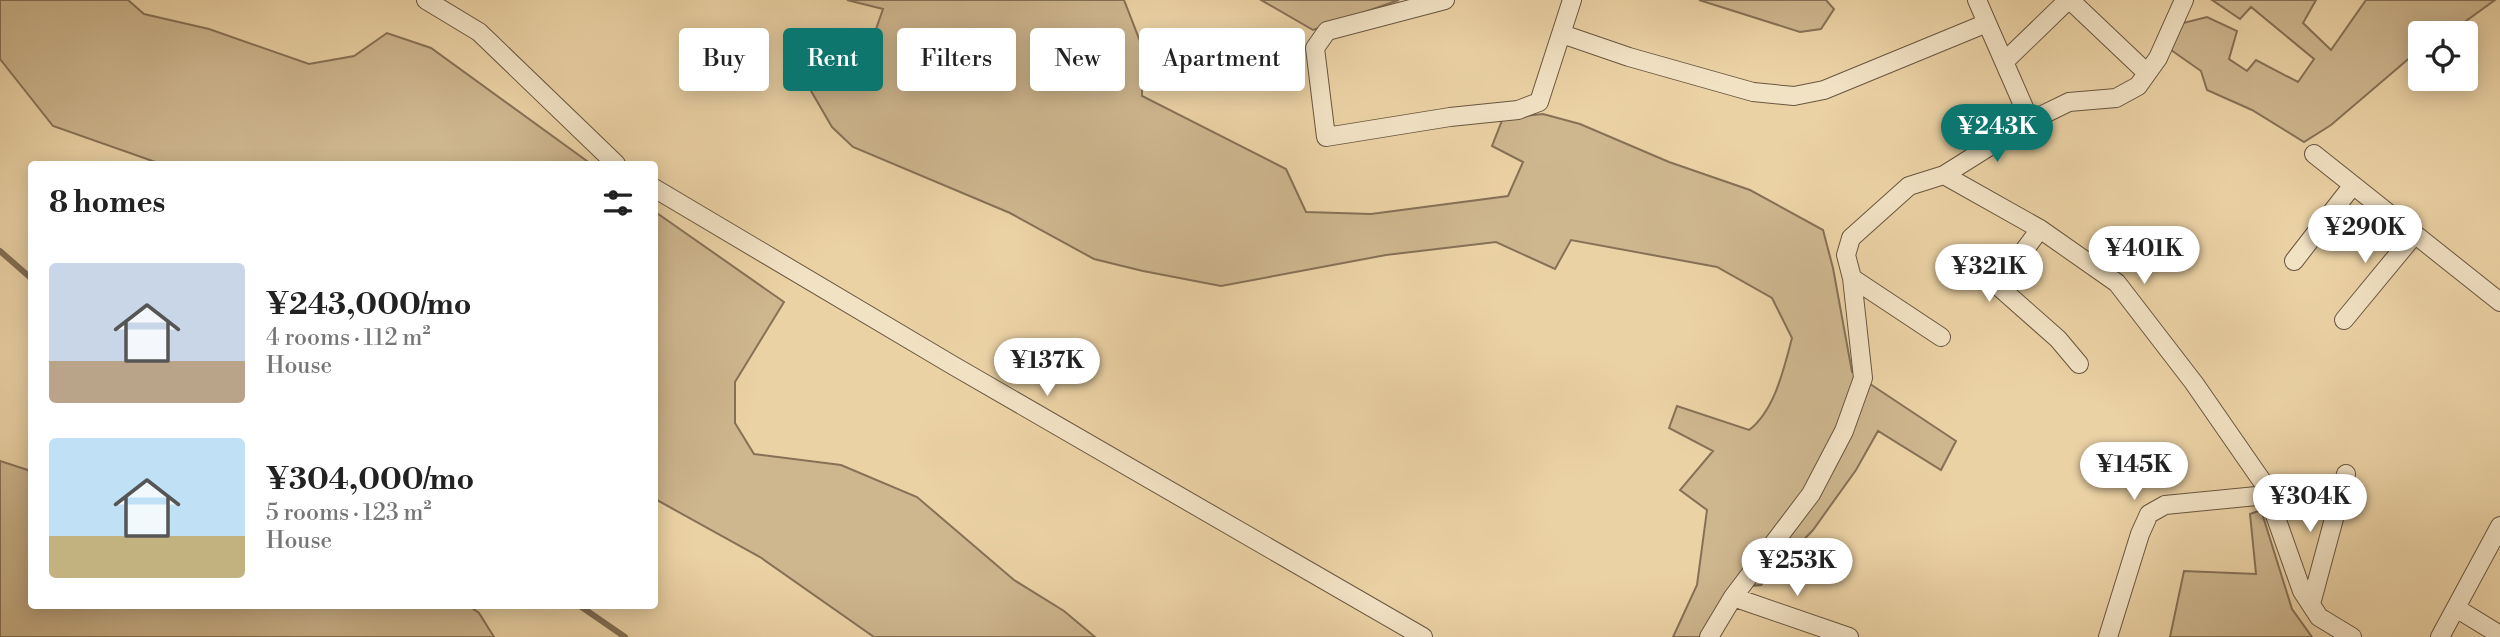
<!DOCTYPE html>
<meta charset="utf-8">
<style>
:root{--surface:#fff;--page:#f2f2f2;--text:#222;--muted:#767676;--accent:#0f766e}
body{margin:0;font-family:"Libre Bodoni",serif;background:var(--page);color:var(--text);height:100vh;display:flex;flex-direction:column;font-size:26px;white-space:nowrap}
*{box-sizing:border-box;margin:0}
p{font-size:23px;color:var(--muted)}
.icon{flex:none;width:38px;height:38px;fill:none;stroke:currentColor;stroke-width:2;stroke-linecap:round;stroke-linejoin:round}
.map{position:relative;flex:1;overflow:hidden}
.side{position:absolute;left:28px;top:161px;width:630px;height:448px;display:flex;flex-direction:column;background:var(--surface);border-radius:7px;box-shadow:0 4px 18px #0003}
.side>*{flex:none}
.guide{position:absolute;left:679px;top:28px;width:665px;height:63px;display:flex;gap:14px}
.controls{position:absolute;left:2408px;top:21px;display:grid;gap:14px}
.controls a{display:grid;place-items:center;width:70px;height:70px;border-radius:7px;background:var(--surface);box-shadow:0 4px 18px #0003;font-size:35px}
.price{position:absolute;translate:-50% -60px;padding:0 16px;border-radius:24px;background:#fff;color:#222;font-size:23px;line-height:46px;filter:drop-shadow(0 2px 4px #0008)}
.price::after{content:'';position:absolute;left:50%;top:42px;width:21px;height:16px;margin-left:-10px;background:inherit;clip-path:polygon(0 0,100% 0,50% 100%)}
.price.current{background:var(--accent);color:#fff}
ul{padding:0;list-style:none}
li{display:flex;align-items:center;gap:21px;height:175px;padding:0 21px}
li span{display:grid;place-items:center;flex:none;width:196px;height:140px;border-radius:7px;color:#555}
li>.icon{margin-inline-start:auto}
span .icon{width:84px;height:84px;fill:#fffc;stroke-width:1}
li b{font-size:30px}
h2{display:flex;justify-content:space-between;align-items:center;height:84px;padding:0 21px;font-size:30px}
.tag{padding:0 24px;border-radius:7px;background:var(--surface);box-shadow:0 4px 18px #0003;font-size:24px;line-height:63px}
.tag.current{background:var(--accent);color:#fff}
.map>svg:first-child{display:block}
.green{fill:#ceb68e;stroke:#867156;stroke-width:2}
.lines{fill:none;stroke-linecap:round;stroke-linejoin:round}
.stream{stroke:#826e53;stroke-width:6}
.street-casing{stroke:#695640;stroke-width:20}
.street{stroke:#f2e2c4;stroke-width:18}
</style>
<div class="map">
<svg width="2500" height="637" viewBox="0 0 2500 637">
<rect width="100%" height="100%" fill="#ebd2a5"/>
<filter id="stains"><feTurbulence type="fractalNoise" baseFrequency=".00286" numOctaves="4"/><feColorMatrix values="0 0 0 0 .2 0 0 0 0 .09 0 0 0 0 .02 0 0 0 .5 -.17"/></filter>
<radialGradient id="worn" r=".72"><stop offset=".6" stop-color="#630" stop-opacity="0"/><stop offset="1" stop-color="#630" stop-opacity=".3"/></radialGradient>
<path class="green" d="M0,0H128L144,14L209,29L309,64L354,56L387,33L431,48L591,164H161L53,126L0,59Z
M847,0H1124L1143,49L1142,96L1286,169L1306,212L1371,214L1508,196L1523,162L1492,146L1503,118L1543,114L1580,124L1669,162L1750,190L1823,230L1833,268L1852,372L1956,441L1941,470L1878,431L1856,470L1813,530L1761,585L1730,588L1702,637H1673L1697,585L1707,510L1680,490L1713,451L1669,428L1677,406L1749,430C1775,410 1784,368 1792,338L1772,298L1717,267L1571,240L1555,269L1496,242L1386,255L1221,286L1143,271L1094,259L1010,213L853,147L832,127L807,84L812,59L836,33L876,29L883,9Z
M1261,0H1399L1313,30Z
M1699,0H1826L1834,9L1821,29L1800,32Z
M2212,0H2316L2303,23L2331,50L2366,0H2495L2466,21L2458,33H2420V49L2331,125L2304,142L2252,110L2207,90L2201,71L2171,50L2183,23L2207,17L2237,31L2229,59L2247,71L2256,60L2298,82L2314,59L2251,7L2240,19Z
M654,211L784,302L735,382V423L754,454L841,465L917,497L1014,580L1064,611L1095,637H874L760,557L655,499Z
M0,461L31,471L32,606H469L479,613L494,637H0Z
M2261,510L2292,609L2312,637H2170L2184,571L2256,574L2250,514Z"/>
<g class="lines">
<path class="stream" d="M0,251L32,279
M580,606L625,637"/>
<g class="street-casing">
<path id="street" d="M426,0L479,32L616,164
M1445,0L1327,31L1315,48L1326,137L1450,117L1518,110L1539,102L1572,0
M1977,0L1987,23
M2070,0L2147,73
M1562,34L1629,57L1753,92L1794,96L1824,90L1987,23L2030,121
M2004,62L2068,0
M2314,154L2500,302
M1944,175L2040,229L2117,283L2194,383L2264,484L2302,591L2319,617L2352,637
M654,188L954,366L1423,637
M2040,229L1998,286L2058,339L2079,364
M2294,261L2353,185
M2344,320L2415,234
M1941,337L1852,278L1846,255L1851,238L1909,186L1944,175L2030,121L2069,102L2116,98L2138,86L2158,58L2184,0
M1733,597L1849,637
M2311,604L2346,474
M2456,608L2500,635
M1709,637L1733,597L1811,494L1844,431L1863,378L1852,278
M2108,637L2140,534L2149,514L2165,505L2267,495
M2440,637L2500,526"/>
</g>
<use href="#street" class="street"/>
</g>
<rect width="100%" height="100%" filter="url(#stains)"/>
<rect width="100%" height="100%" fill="url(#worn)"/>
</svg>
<div class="controls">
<a><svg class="icon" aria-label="locate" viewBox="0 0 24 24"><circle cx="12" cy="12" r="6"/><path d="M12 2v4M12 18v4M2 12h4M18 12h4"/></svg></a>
</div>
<b class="price current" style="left:1997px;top:164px">¥243K</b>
<b class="price" style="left:2365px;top:265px">¥290K</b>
<b class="price" style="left:2144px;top:286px">¥401K</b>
<b class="price" style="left:1989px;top:304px">¥321K</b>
<b class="price" style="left:1047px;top:398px">¥137K</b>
<b class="price" style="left:2134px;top:502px">¥145K</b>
<b class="price" style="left:2310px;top:534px">¥304K</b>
<b class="price" style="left:1797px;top:598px">¥253K</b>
<div class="guide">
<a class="tag">Buy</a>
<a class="tag current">Rent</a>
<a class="tag">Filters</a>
<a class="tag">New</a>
<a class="tag">Apartment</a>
</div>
<section class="side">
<h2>8 homes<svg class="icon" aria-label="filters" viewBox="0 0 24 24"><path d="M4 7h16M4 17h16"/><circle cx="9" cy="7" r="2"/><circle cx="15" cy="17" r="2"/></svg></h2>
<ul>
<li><span style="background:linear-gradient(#c9d6e8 70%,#b9a48a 0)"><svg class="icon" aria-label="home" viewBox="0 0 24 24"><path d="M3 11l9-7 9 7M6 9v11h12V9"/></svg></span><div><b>¥243,000/mo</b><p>4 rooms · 112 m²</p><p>House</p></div></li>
<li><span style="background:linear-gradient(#bfe0f5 70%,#c2b280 0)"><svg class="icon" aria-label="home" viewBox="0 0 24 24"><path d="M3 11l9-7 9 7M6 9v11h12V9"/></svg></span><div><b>¥304,000/mo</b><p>5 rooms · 123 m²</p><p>House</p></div></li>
</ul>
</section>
</div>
